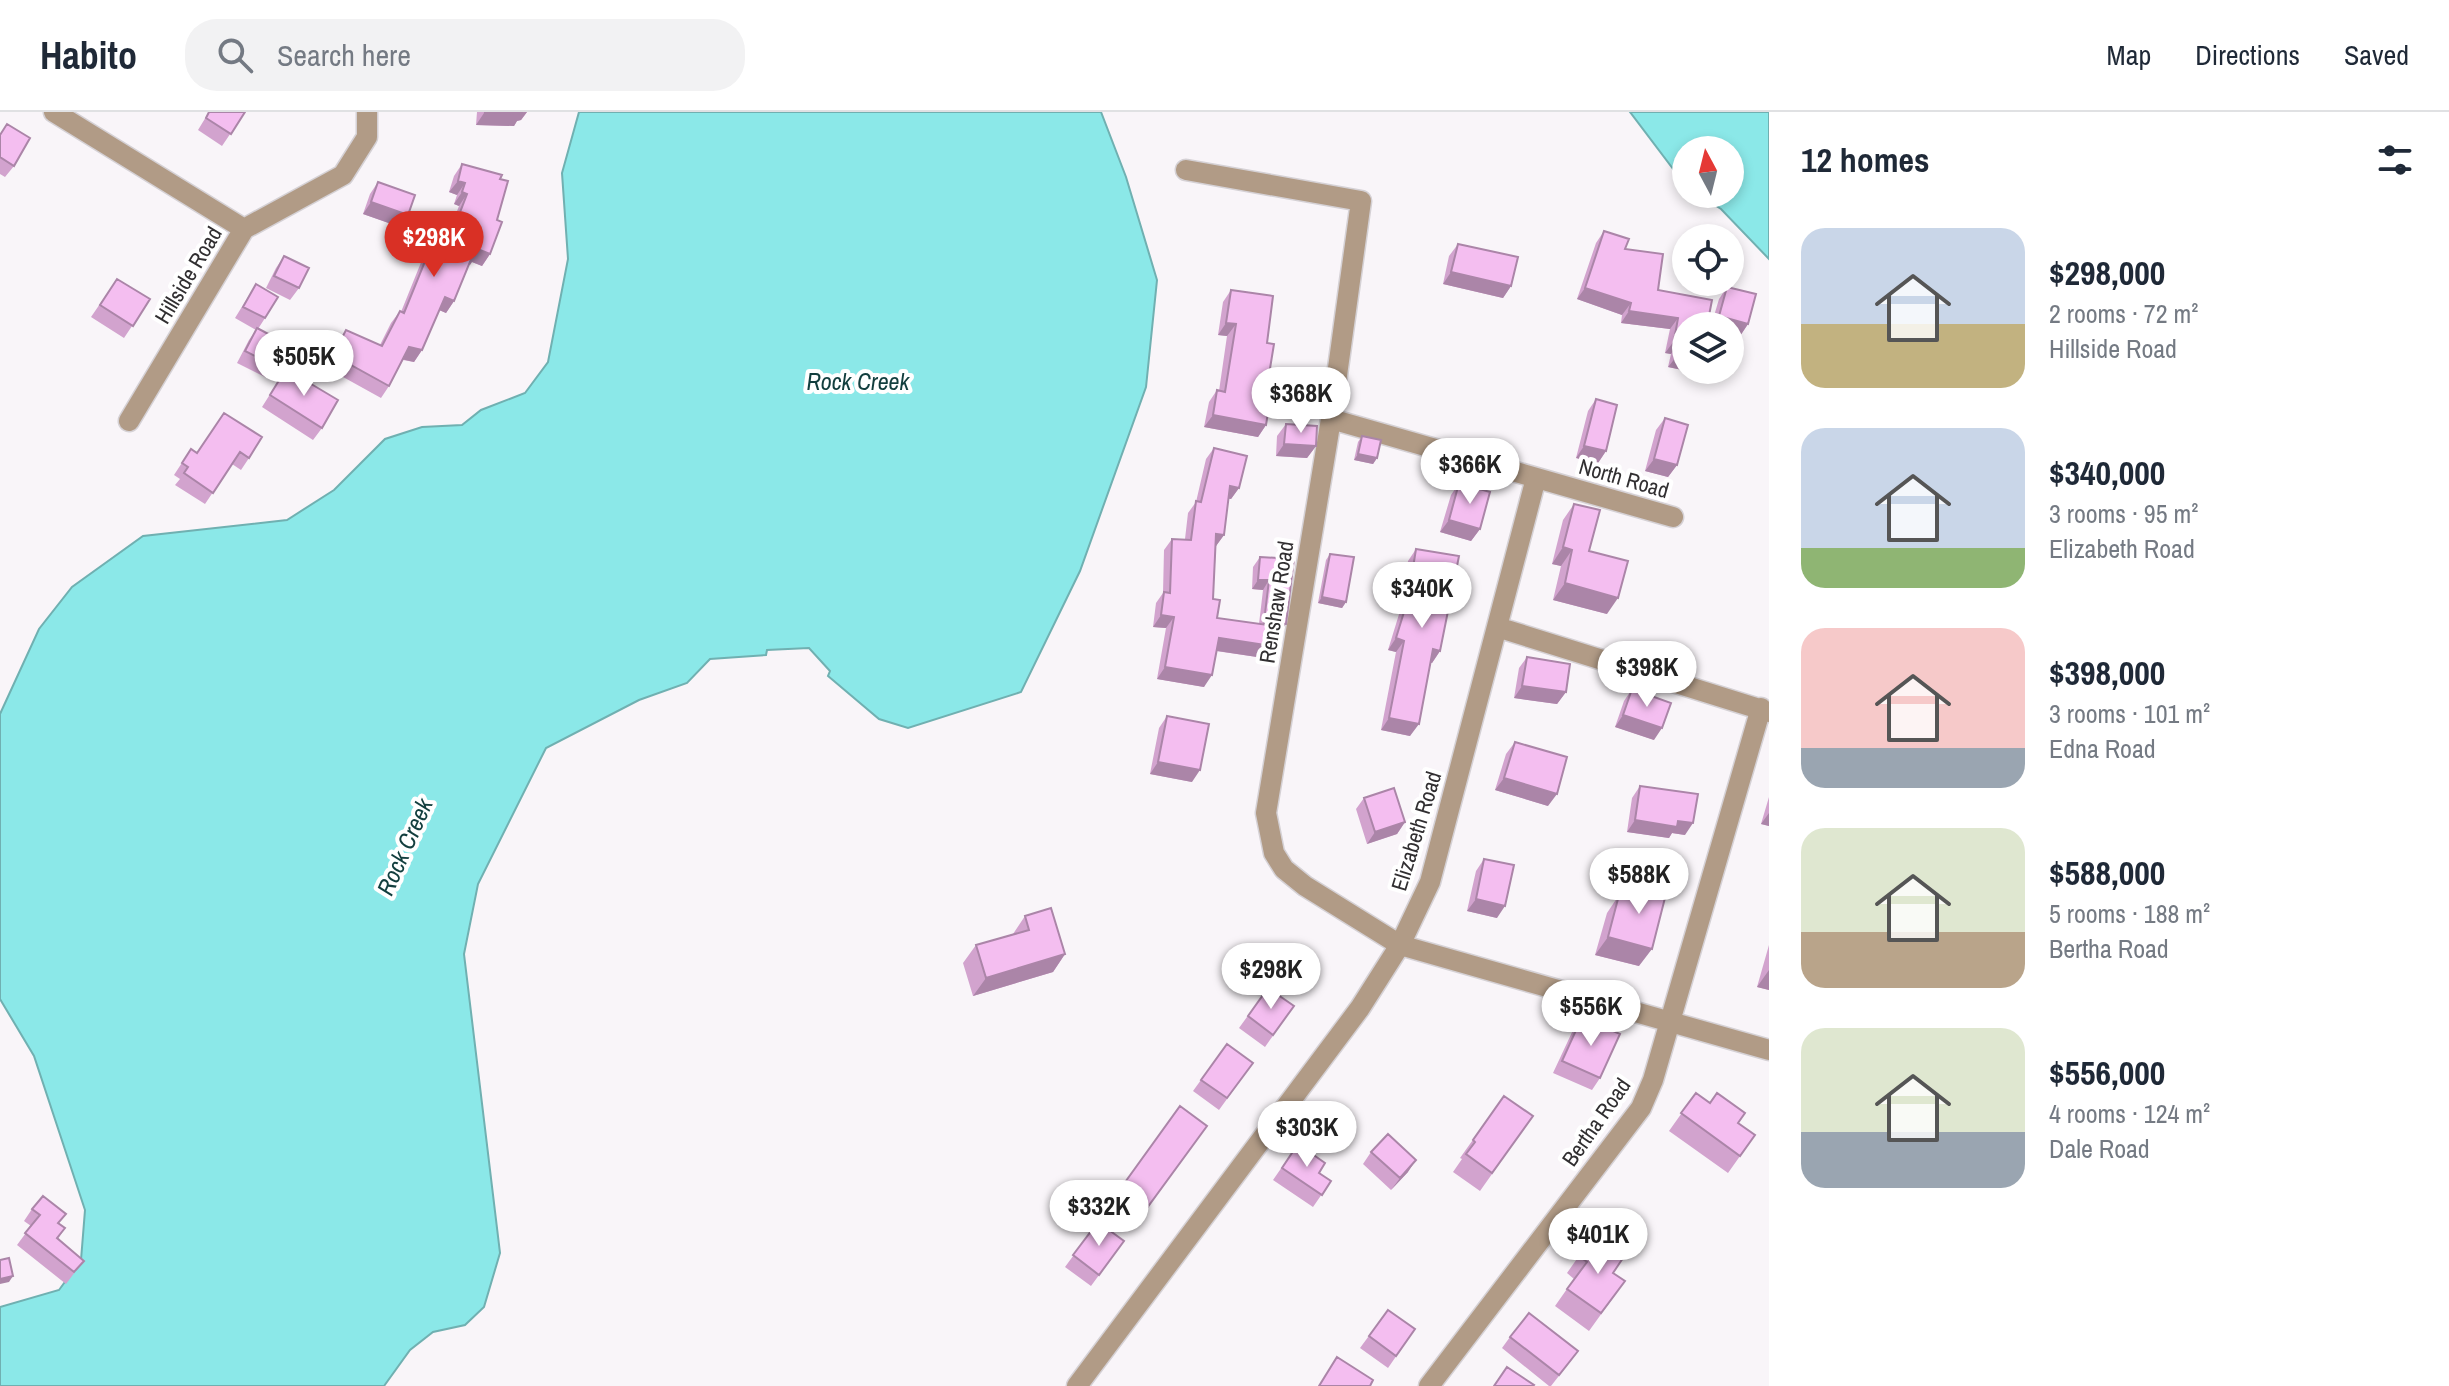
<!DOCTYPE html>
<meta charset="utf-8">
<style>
:root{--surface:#fff;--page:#f2f2f3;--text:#1f2937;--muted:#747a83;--line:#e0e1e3;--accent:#d93025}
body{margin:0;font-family:"Archivo Narrow",sans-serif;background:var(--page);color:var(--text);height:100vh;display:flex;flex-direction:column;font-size:30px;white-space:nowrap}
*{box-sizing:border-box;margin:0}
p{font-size:26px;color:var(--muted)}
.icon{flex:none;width:44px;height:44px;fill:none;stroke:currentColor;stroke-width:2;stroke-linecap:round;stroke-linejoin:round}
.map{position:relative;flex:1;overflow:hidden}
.side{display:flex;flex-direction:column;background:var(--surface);width:680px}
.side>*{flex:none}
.needle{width:52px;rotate:353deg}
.controls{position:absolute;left:1672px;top:24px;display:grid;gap:16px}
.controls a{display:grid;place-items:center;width:72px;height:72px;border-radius:50%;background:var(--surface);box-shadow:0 4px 12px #0003;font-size:40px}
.price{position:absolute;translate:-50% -68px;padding:0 18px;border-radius:28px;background:#fff;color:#222;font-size:26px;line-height:52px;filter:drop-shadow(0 2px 4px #0008)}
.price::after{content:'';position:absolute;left:50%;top:48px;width:24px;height:18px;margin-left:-12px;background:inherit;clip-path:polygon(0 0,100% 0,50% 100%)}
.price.on{background:var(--accent);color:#fff}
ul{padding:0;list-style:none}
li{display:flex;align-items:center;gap:24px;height:200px;padding:0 32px}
li span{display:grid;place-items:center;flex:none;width:224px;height:160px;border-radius:24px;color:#555}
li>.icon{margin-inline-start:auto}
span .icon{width:96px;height:96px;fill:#fffc;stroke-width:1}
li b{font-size:34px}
h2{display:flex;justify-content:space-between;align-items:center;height:96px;padding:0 32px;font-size:34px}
header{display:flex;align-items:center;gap:48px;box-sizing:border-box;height:112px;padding:0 40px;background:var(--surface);border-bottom:2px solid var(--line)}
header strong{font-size:38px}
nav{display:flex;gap:44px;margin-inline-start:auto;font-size:28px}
.search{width:560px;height:72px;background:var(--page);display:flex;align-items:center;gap:20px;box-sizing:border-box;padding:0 28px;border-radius:32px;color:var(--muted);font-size:30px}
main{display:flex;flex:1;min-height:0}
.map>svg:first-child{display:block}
.water{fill:#8be8e8;stroke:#70b0b1;stroke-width:2}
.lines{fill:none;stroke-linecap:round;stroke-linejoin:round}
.minor-casing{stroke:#d5d1d5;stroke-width:23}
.minor{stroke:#b19b86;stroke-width:20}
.wall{fill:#d2a3ce}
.shaded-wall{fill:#ab85a8}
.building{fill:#f4bef0;stroke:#ab85a8;stroke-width:2}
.labels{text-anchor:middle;stroke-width:8;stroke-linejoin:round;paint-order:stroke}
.street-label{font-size:22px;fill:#312f31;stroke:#fff}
.water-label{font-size:24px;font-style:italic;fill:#123e3e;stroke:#fff}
</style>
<header>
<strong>Habito</strong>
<div class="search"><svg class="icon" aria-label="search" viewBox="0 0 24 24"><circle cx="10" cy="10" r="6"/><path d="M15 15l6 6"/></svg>Search here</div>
<nav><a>Map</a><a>Directions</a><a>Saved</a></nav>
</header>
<main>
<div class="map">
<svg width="1769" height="1274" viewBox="0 0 1769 1274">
<rect width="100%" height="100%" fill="#f9f5f9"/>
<path class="water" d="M579,0H1101L1126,65L1157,168L1146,275L1080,459L1021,580L908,616L879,607L828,564L830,559L809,536L767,538L766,543L710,547L687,571L639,588L546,636L478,772L464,842L500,1141L484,1195L465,1213L433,1220L410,1238L384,1274H0V1195L59,1178L81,1148L85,1098L34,944L0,887V602L39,517L72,475L143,424L287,408L334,378L385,327L422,315L462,313L481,298L525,281L548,250L568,147L562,61Z
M1630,0H1769V147L1721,97L1697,82H1730V38H1686V74Z"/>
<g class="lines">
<g class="minor-casing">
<path id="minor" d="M54,0L244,117
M1186,58L1361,89L1331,307L1266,701L1274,741L1284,757L1305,774L1400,833L1769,938
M1331,307L1673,405
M129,309L244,117L343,63L367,25V0
M1497,515L1769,600
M1077,1274L1360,896L1400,833L1430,770L1536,366
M1429,1274L1641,996L1653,968L1761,596"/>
</g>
<use href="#minor" class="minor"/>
</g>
<path class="wall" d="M209,0H245L222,34L198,18Z
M477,0H527L521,8L517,9L514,14L476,13Z
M7,12L14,54L5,65L0,62V22Z
M462,52L500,67L497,108L490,142L482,154L472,150L469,152L454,189L446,201L439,198L422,238L414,250L403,248L389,274L381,286L325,255L338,230L346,218L380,233L391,211L400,199L401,200L422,148L430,137L441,141L459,94L454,92L457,83L449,80L454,64Z
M378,70L408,103L400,115L363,102L370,82Z
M1604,119L1625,137L1658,178L1712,188L1686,258H1694L1692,260L1668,255L1671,242L1665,241L1670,217L1621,211L1622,203L1577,187L1596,131Z
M1458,132L1511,174L1503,186L1443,172L1449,144Z
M284,144L299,176L290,188L266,176L276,156Z
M117,167L150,187L124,226L91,205Z
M256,172L265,206L258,217L279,256L271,268L237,251L249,228L256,218L235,206Z
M1727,175L1748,212L1740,224L1730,221V214H1711L1719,187Z
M1231,178L1267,231L1265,287L1266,313L1258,325L1204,315L1209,290L1217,278L1219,279L1227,224L1218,223L1223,190Z
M286,257L322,316L313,328L262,295Z
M1596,287L1606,339L1598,351L1576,346L1588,299Z
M224,301L249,346L241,358L232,352L205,392L175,373L180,367L174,363L191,337L197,341Z
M1665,306L1677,353L1668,365L1645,359L1656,318Z
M1286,312L1316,334L1307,346L1276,344L1277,324Z
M1362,324L1377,346L1373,352L1354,348L1358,330Z
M1214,336L1239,376L1231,387H1228L1224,423L1216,434L1213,487L1217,506L1259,512L1263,478L1252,477L1253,455L1260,445L1294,447L1279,522L1267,520L1257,545L1216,539L1204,575L1157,567L1166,516L1153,515L1156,491L1163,481L1164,438L1172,427H1185L1188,401L1196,390L1206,347Z
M1459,371L1480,417L1471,429L1440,420L1451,383Z
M1574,392L1589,439L1607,502L1553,488L1561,454L1552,452L1563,408Z
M1416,437L1440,539L1432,551L1431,550L1410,624L1381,618L1396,540L1388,538L1400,499L1408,449Z
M1330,442L1346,490L1342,496L1318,491L1326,448Z
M1527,545L1566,580L1557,592L1514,586L1519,556Z
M1632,577L1654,628L1615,615L1624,589Z
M1167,604L1192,670L1150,662L1159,616Z
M1515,630L1548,694L1495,678L1506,642Z
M1640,674L1685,723L1672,721L1669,726L1627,720L1632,686Z
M1769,685V714L1761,712Z
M1364,686L1405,710L1397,722L1367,732L1356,697Z
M1484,747L1497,806L1467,799L1476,759Z
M1647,768L1639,854L1595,843L1607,801L1619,783L1634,787Z
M1025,804L1065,842L1053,860L973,884L963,851L976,833L1013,822Z
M1769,833V878L1757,875Z
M1268,876L1294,894L1265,935L1239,916Z
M1582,905L1600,966L1592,978L1553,961L1574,916Z
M1227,932L1253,951L1219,998L1193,979Z
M1696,981L1755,1023L1728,1061L1669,1019Z
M1504,984L1533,1004L1480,1079L1453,1060L1462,1047L1460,1046Z
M1180,994L1207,1014L1136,1112L1109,1092Z
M1298,1032L1319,1061L1331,1069L1313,1095L1273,1068Z
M1371,1040L1408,1060L1391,1078L1363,1052Z
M32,1097L59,1111L65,1116L58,1127L75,1160L66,1172L17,1133L31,1114L24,1109Z
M1098,1110L1124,1129L1091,1174L1065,1155Z
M1593,1124L1613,1161L1625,1169L1589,1219L1555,1194L1574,1167L1567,1161Z
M1388,1198L1415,1217L1388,1256L1360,1236Z
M1510,1225L1569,1251L1551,1274H1549L1502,1236Z"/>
<path class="shaded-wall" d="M527,0L521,8L517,9L514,14L476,13L484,1Z
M458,69L465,71L457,83L449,80Z
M462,80L467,82L459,94L454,92Z
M371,90L408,103L400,115L363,102Z
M480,138L490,142L482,154L472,150L470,153L466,152L474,140Z
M1451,160L1511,174L1503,186L1443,172Z
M1585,176L1631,191L1622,203L1577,187Z
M445,185L454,189L446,201L437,197Z
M1629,199L1678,206L1670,217L1621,211Z
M1719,204L1748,212L1740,224L1730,221V214H1712Z
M1226,211L1236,212L1227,224L1218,223Z
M1674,229L1679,230L1671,242L1665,241Z
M409,235L422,238L414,250L401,247Z
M1677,244L1686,245V258H1694L1692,260L1668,255Z
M1213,303L1266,313L1258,325L1204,315Z
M1284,332L1316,334L1307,346L1276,344Z
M1584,334L1606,339L1598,351L1576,346Z
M1358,342L1377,346L1373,352L1354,348Z
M1654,347L1677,353L1668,365L1645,359Z
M1230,374L1239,376L1231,387L1222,385Z
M1449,408L1480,417L1471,429L1440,420Z
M1216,422L1224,423L1216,434Z
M1563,435L1572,438L1561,454L1552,452Z
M1258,468H1269L1263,478L1252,477Z
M1565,471L1618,486L1607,502L1553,488Z
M1322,485L1346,490L1342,496L1318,491Z
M1161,503L1174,505L1166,516L1153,515Z
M1264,510L1286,512L1279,522L1258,520Z
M1219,526L1265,533L1257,545L1211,538Z
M1396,526L1404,529L1396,540L1388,538Z
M1433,537L1440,539L1432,551L1425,549Z
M1165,555L1212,563L1204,575L1157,567Z
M1522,574L1566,580L1557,592L1514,586Z
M1623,603L1662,616L1654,628L1615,615Z
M1389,606L1419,612L1410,624L1381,618Z
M1158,650L1200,658L1192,670L1150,662Z
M1504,666L1557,682L1548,694L1495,678Z
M1769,701V714L1761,712Z
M1635,708L1678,709L1693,711L1685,723L1672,721L1669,726L1627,720Z
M1405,710L1397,722L1367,732L1375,720Z
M1476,787L1505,794L1497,806L1467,799Z
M1608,825L1652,837L1639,854L1595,843Z
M1065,842L1053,860L973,884L986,866Z
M1769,858V878L1757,875Z
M1416,1048L1408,1060L1391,1078L1400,1066Z
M13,1164L9,1170L0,1172V1167Z"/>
<path class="building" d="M209,0H245L231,22L206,6Z
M484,0H522V2Z
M7,12L30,26L14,54L0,45V23Z
M462,52L502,63L500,67L508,69L497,108L502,110L490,142L480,138L478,141L474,140L454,189L445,185L422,238L409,235L389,274L333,243L346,218L382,234L400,199L404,201L430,137L444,142L467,82L462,80L465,71L458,69Z
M378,70L415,83L408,103L371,90Z
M1604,119L1629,127L1625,137L1663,142L1658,178L1712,188L1707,214H1686V245L1677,244L1679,230L1674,229L1678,206L1629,199L1631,191L1585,176Z
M1458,132L1518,145L1511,174L1451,160Z
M284,144L309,156L299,176L274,164Z
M117,167L150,187L133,214L100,193Z
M256,172L278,185L265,206L243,195Z
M1727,175L1756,182L1748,212L1719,204Z
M1231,178L1273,184L1267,231L1274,232L1265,287L1270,288L1266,313L1213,303L1217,278L1225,280L1236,212L1226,211Z
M257,216L291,234L279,256L245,239Z
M286,257L338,288L322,316L270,283Z
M1596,287L1617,293L1606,339L1584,334Z
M224,301L262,325L249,346L240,340L213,381L184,361L188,355L182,351L191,337L197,341Z
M1665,306L1688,313L1677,353L1654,347Z
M1286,312L1317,314L1316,334L1284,332Z
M1362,324L1381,328L1377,346L1358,342Z
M1214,336L1247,344L1239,376L1230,374L1224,423L1216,422L1213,487L1220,488L1217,506L1268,513L1265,533L1219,526L1212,563L1165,555L1174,505L1161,503L1164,480L1170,481L1172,427L1191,428L1196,389L1201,390Z
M1459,371L1490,380L1480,417L1449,408Z
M1574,392L1600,398L1589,439L1628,449L1618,486L1565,471L1572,438L1563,435Z
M1416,437L1459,444L1440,539L1433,537L1419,612L1389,606L1404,529L1396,526L1408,487Z
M1330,442L1354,445L1346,490L1322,485Z
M1260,445L1294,447L1286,512L1264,510L1269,468H1258Z
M1527,545L1570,552L1566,580L1522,574Z
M1632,577L1671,591L1662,616L1623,603Z
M1167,604L1209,612L1200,658L1158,650Z
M1515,630L1567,645L1557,682L1504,666Z
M1640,674L1698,682L1693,711L1678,709L1677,715L1635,708Z
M1394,676L1405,710L1375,720L1364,686Z
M1484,747L1514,753L1505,794L1476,787Z
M1647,768L1668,774L1652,837L1608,825L1619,783L1641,789Z
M1051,796L1065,842L986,866L976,833L1029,818L1025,804Z
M1268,876L1294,894L1273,923L1248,904Z
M1582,905L1620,922L1600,966L1562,949Z
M1227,932L1253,951L1227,986L1201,968Z
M1696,981L1710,991L1717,981L1745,1001L1738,1011L1755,1023L1740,1044L1681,1001Z
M1504,984L1533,1004L1492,1061L1466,1042L1475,1030L1473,1028Z
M1180,994L1207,1014L1144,1100L1118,1080Z
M1388,1022L1416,1048L1400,1066L1371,1040Z
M1298,1032L1325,1051L1319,1061L1331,1069L1322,1083L1282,1056Z
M43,1084L66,1102L58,1111L65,1116L57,1126L84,1149L74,1160L25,1121L40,1103L32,1097Z
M1098,1110L1124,1129L1099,1163L1073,1143Z
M1593,1124L1623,1146L1613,1161L1625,1169L1601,1201L1567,1177L1587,1150L1579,1144Z
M9,1146L13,1164L0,1167V1148Z
M1388,1198L1415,1217L1396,1244L1369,1224Z
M1529,1201L1578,1239L1559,1263L1510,1225Z
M1337,1245L1373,1268L1370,1274H1319Z
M1507,1255L1534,1273L1533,1274H1494Z"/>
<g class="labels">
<g class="street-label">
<text transform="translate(188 163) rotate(-59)" y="8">Hillside Road</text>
<text transform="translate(1624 366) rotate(16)" y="8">North Road</text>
<text transform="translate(1276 490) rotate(-81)" y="8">Renshaw Road</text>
<text transform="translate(1416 719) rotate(-73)" y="8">Elizabeth Road</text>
<text transform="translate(1596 1010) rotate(-55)" y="8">Bertha Road</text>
</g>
<g class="water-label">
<text x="858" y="278">Rock Creek</text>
<text transform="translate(405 735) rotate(-66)" y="8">Rock Creek</text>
</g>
</g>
</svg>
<div class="controls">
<a><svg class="needle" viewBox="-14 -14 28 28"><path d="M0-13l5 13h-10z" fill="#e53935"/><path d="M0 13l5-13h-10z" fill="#747a83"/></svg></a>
<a><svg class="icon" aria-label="locate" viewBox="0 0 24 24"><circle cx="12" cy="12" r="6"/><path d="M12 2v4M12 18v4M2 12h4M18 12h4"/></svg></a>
<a><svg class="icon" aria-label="layers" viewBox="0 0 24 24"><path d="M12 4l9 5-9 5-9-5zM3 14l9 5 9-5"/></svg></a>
</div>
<b class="price on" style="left:434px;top:167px">$298K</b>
<b class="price" style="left:304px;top:286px">$505K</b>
<b class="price" style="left:1301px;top:323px">$368K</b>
<b class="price" style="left:1470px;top:394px">$366K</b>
<b class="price" style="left:1422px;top:518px">$340K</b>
<b class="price" style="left:1647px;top:597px">$398K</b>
<b class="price" style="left:1639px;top:804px">$588K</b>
<b class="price" style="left:1271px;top:899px">$298K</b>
<b class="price" style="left:1591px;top:936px">$556K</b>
<b class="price" style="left:1307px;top:1057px">$303K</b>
<b class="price" style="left:1099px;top:1136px">$332K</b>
<b class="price" style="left:1598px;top:1164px">$401K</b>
</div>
<section class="side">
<h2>12 homes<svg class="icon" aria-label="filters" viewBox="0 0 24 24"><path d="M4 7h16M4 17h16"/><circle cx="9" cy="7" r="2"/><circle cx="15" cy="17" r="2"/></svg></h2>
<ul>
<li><span style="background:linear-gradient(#c9d6e8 60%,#c2b280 0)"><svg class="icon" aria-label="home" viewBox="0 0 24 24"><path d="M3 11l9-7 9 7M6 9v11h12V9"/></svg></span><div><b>$298,000</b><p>2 rooms · 72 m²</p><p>Hillside Road</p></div></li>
<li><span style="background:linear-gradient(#c9d6e8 75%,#8fb573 0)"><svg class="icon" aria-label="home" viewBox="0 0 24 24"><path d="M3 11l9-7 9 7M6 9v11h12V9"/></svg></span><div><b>$340,000</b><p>3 rooms · 95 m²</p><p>Elizabeth Road</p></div></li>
<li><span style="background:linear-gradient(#f6c9c9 75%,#9aa5b1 0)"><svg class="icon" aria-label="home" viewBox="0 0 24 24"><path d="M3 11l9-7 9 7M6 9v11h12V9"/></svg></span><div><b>$398,000</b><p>3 rooms · 101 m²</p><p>Edna Road</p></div></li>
<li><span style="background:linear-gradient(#dfe7d0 65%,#b9a48a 0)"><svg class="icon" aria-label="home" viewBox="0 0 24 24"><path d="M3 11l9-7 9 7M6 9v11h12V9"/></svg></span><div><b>$588,000</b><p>5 rooms · 188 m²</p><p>Bertha Road</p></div></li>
<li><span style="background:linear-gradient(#dfe7d0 65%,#9aa5b1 0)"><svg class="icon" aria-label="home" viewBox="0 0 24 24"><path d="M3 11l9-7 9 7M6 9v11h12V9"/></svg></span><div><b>$556,000</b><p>4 rooms · 124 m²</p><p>Dale Road</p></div></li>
</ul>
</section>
</main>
